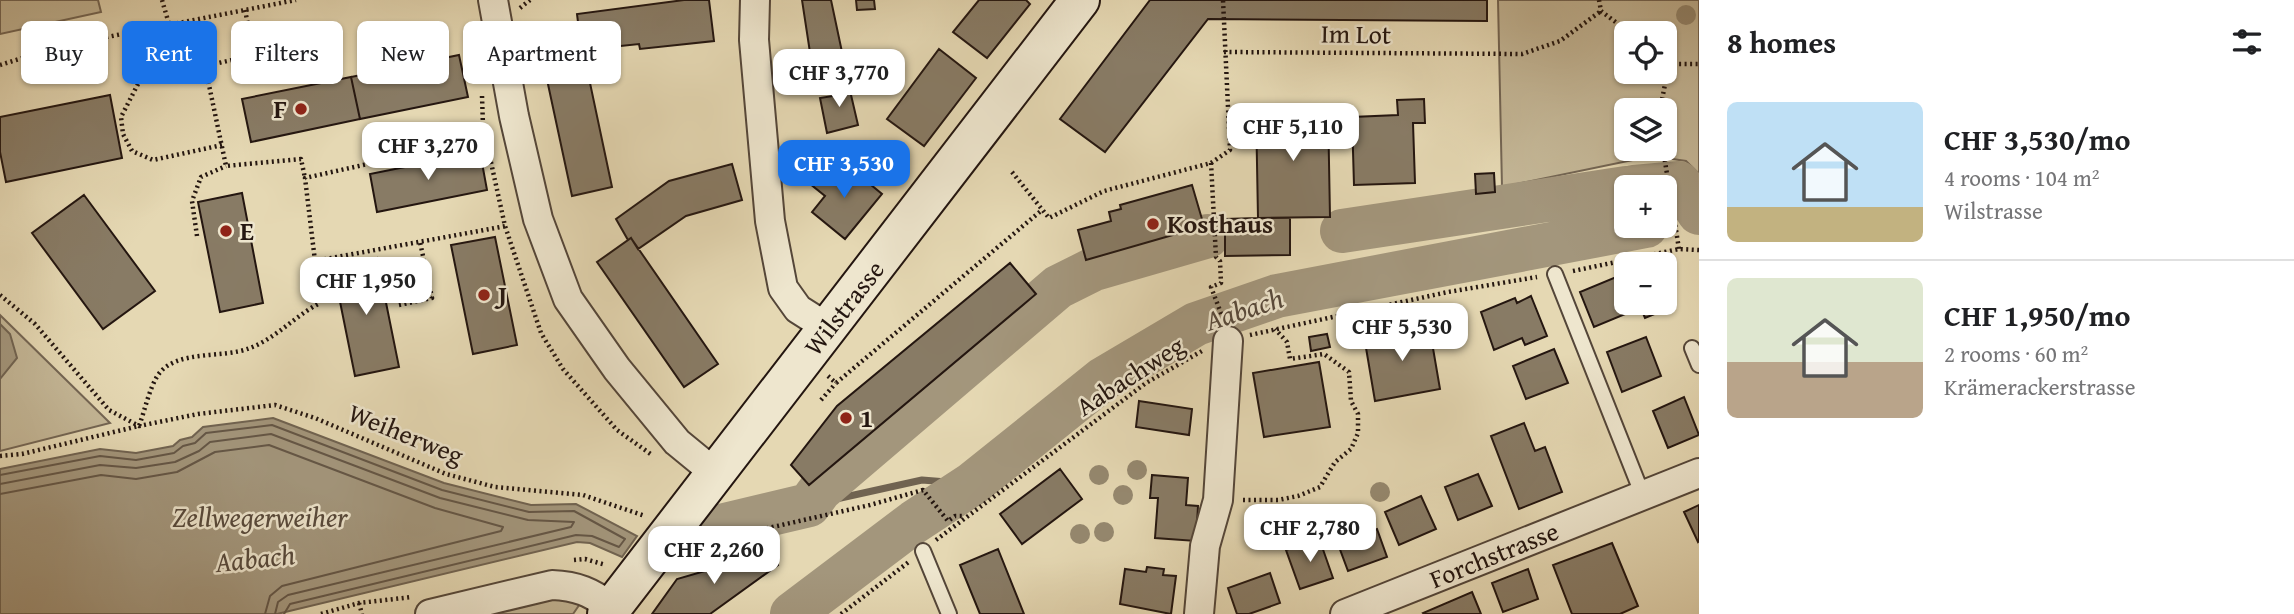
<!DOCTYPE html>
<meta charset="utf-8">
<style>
:root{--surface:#fff;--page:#f6f6f6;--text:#202124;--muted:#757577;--line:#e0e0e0;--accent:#1a73e8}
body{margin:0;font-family:"Gentium Book Plus",serif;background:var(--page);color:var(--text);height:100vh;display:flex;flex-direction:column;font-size:26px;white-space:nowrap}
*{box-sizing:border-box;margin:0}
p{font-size:23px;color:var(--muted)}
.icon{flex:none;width:38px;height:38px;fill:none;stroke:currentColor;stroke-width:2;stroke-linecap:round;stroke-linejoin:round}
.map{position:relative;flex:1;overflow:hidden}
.sheet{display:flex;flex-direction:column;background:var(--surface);width:595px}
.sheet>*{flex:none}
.guide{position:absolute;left:21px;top:21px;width:665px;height:63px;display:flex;gap:14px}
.fabs{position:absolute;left:1614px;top:21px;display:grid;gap:14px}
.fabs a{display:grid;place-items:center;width:63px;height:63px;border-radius:10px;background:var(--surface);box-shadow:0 2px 5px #0004;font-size:35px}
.price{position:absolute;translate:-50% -60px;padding:0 16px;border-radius:14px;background:#fff;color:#222;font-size:23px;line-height:46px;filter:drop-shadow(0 2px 4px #0008)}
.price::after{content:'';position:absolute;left:50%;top:42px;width:21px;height:16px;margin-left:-10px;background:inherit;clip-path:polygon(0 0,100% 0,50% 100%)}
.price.on{background:var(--accent);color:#fff}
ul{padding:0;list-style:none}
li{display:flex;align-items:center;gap:21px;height:175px;padding:0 28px}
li+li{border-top:2px solid var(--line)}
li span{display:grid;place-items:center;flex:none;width:196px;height:140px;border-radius:10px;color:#555}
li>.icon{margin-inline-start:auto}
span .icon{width:84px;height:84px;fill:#fffc;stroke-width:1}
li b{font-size:30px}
h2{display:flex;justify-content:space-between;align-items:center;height:84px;padding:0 28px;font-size:30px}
.tag{padding:0 24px;border-radius:10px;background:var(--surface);box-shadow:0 2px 5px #0004;font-size:24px;line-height:63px}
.tag.on{background:var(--accent);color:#fff}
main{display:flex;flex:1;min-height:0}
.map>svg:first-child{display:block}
.green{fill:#c4b797;stroke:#746654;stroke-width:2;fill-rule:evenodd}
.water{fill:#a3967c;stroke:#706351;stroke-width:2}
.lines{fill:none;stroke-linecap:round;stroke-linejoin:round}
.shore{stroke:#645646;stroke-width:2}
.stream{stroke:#706351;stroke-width:7}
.river{stroke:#a3967c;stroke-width:44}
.building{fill:#887b65;stroke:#241610;stroke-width:2}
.lane-casing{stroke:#544639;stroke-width:18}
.street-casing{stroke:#544639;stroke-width:32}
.secondary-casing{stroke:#241610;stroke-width:42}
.path{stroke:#241610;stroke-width:4.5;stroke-dasharray:2 3.5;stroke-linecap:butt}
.lane{stroke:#eee6ce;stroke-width:14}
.street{stroke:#eee6ce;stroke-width:28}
.secondary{stroke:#eee6ce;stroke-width:38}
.tree{fill:#95886f}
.poi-dot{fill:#8f2418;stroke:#eee6ce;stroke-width:2.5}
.labels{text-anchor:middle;stroke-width:5;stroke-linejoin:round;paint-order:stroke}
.street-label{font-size:26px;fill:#241610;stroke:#eee6ce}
.poi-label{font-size:26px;font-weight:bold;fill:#241610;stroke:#eee6ce;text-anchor:start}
.water-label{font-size:28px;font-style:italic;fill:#57493b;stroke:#eee6ce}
</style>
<main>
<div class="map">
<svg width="1699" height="614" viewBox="0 0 1699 614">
<rect width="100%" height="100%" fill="#e5d8b3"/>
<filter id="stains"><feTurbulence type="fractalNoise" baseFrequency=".00286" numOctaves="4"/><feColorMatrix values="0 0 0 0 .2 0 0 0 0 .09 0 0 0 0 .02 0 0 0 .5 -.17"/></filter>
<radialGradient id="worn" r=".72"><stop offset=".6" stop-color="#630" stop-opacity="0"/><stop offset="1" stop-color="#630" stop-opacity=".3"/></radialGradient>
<path class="green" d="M0,0H98L101,12L0,34Z
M1498,0H1699V174L1686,161L1652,156L1502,187ZM1664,33V72H1626V33ZM1664,110V149H1626V110Z
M0,315L110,423L0,451Z
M538,599L582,601L573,614H476Z"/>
<path class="water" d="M0,324L10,334L17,358L0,379Z
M273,418L444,483L531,505L576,504L637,536L622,557L590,543L577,542L277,614H0V469L100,449L136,453L173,446L180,440L192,437L203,427Z"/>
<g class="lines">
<path class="shore" d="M0,475L100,456L136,460L174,453L183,446L195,443L206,433L272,425L442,490L529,512L574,511L625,539L619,547L592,536L576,535L290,604L284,614
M0,484L100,465L136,468L175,462L199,451L210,442L271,434L440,498L528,520L574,522L571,527L288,595L278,602L275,614
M0,494L101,475L136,479L177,472L215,452L269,445L435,508L503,527L501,531L282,586L270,596L265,614"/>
<path class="stream" d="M809,505L922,480L972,484"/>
<path class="river" d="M1634,187L1679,183L1699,213
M1342,231L1626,188
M700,531L809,505L820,490L1058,287L1094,269L1208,236
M792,614L914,522L972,484L1103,379L1196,324L1277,296L1646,226"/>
</g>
<path class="building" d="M709,0L714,41L640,49L639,44L583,50L612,187L572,196L540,47L580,38L577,14L684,0Z
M802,0H831L842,52L811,59Z
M856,0H874L875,9L857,10Z
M979,0H1026L1030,4L987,58L953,32Z
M1150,0H1487V21L1208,19L1105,152L1060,119Z
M939,49L976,78L924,146L887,119Z
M459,55L468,97L360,119L351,77Z
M351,77L360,119L251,142L242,99Z
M848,82L858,125L827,133L820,98L833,96L831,85Z
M110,95L122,158L6,182L0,152V117Z
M1424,99L1425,123H1413L1415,183L1354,185L1352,117L1398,115L1397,100Z
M1328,108L1330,217L1258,218L1256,109Z
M480,152L487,190L377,212L370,174Z
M732,164L742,200L686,216L638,249L631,238L628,240L616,219L669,181Z
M848,166L882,194L845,239L812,212L825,196L809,183L820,169L835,181Z
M1494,173L1495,192L1476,194L1475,174Z
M1192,185L1204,226L1086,260L1078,230L1111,221L1109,212L1121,209L1120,205Z
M242,193L263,303L220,312L198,202Z
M84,195L155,291L103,329L32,233Z
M1258,218H1290V255L1225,256V219Z
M495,237L517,345L473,354L451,245Z
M631,238L718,364L684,387L597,262Z
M377,258L399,367L355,376L333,267Z
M1010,263L1036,294L809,485L791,465L837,406Z
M1621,275L1626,287V303H1632L1635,310L1594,327L1580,292Z
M1531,296L1547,336L1525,345L1522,338L1494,350L1481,312L1515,298L1517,303Z
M1664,301L1667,309L1645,318L1639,304Z
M1429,325L1440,389L1375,401L1364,336Z
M1327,334L1330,347L1311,351L1309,337Z
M1646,337L1661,376L1622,392L1607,352Z
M1554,349L1568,383L1526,399L1513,366Z
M1319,362L1330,427L1264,437L1253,373Z
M1684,397L1699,435L1668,448L1653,411Z
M1139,401L1192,409L1189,435L1136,427Z
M1524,423L1535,451L1545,447L1562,492L1519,509L1491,436Z
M1060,469L1082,499L1022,544L1000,514Z
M1478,474L1492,506L1458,520L1445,487Z
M1152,475L1188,478L1186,505L1198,506L1196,541L1155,538L1158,498H1150Z
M1421,496L1436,529L1399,545L1385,512Z
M1699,505V541L1698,542L1684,512Z
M1377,529L1387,557L1348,571L1338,544Z
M1319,538L1333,578L1300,589L1286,550Z
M1612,543L1638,606L1620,614H1572L1553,565Z
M998,549L1024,614H980L960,565Z
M774,551L778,565L710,614H652L677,579Z
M1147,567L1164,569L1163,575L1176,576L1171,614L1120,604L1125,569L1146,572Z
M1528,569L1538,599L1503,612L1492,583Z
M1270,573L1280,603L1249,614H1237L1228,588Z
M1472,592L1481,614H1424L1423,613Z"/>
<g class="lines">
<g class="lane-casing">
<path id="lane" d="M1555,274L1643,496
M1692,348L1699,365
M923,551L949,614"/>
</g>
<g class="street-casing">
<path id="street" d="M493,0L514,116L538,219L568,299L617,369L677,442L716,474
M755,0L754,40L770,221L783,288L798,309L828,328
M430,614L552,585C577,586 591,592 611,607
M1199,614L1205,546L1218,500L1228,341
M1345,614L1699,473"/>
</g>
<g class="secondary-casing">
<path id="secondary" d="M607,614L1080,0"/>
</g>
<path class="path" d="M162,0L176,48L205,66
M1599,0L1601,11L1630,33
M520,8L530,0
M245,10L254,55
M137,31L145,60L139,82L121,117L123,134L132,151L153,160L222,145
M1224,52L1522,54L1560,41L1601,11
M144,54L176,48
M259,54L205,66L226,166L301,159L305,178
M1664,60L1669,64H1699
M0,65L61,46L296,0
M482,96L483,126
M1660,110L1669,64
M1663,149L1679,249
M1211,163L1216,257L1220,261L1221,283L1211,287L1222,316
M1012,172L1049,218L1104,191L1211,163L1230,150L1223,0
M197,236L192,201L201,177L226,166
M315,261L305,178L417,153L414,140L483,126L505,226L541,333L563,369L617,430L652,455
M1573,271L1679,249L1699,250
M0,295L35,324L109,410L139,426L198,414L275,405L315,418L446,474L495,487L583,495L645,516
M399,305L432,298L420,242
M1250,335L1448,292L1537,277
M828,376L836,383L1042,210
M821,400L836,383
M0,456L22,454L139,426C145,410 149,389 158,375C176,349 223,359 250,348C276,338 294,317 318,304L315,261L506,226
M1243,500H1278L1298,496L1320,487L1335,462L1351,449L1358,433V414L1351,401L1349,372L1324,354L1290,359L1287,342L1275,329
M936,540L1146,383L1202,351
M702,543L870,505L923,490L948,521L955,516H963
M574,560L585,559L606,565
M359,603L362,614
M321,614L359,603L412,597
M841,614L910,561"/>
<use href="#lane" class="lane"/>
<use href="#street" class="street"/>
<use href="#secondary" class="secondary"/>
</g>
<g class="tree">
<circle cx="1686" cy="15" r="10"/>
<circle cx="1137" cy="470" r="10"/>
<circle cx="1099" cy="475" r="10"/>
<circle cx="1380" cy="492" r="10"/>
<circle cx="1123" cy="495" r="10"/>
<circle cx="1104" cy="532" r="10"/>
<circle cx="1080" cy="534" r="10"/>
</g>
<g class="poi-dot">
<circle cx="301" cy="109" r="7"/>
<circle cx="1153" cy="224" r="7"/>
<circle cx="226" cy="231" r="7"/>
<circle cx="484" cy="295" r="7"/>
<circle cx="846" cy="418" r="7"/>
</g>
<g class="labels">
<g class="street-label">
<text transform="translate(1356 34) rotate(1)" y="9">Im Lot</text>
<text transform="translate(844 308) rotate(-52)" y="9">Wilstrasse</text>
<text transform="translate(1130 376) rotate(-33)" y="9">Aabachweg</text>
<text transform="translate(406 434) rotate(22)" y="9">Weiherweg</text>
<text transform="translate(1494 555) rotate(-22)" y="9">Forchstrasse</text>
</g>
<g class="poi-label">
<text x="287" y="118" text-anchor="end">F</text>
<text x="1167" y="233">Kosthaus</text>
<text x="240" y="240">E</text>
<text x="498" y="304">J</text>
<text x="860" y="427">1</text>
</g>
<g class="water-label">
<text transform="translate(1244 309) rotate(-18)" y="10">Aabach</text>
<text x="260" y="527">Zellwegerweiher</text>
<text transform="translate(255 558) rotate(-6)" y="10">Aabach</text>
</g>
</g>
<rect width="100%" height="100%" filter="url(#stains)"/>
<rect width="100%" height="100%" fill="url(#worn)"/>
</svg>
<div class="fabs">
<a><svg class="icon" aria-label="locate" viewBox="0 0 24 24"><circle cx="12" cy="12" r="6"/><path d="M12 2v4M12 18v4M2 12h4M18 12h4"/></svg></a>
<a><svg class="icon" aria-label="layers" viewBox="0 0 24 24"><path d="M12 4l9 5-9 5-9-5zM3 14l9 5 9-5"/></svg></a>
<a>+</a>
<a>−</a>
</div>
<b class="price" style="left:839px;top:109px">CHF 3,770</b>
<b class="price" style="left:1293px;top:163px">CHF 5,110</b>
<b class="price" style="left:428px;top:182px">CHF 3,270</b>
<b class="price on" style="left:844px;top:200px">CHF 3,530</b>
<b class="price" style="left:366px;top:317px">CHF 1,950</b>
<b class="price" style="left:1402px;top:363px">CHF 5,530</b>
<b class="price" style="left:1310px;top:564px">CHF 2,780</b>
<b class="price" style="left:714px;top:586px">CHF 2,260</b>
<div class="guide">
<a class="tag">Buy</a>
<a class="tag on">Rent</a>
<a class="tag">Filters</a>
<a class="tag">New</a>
<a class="tag">Apartment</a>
</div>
</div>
<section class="sheet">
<h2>8 homes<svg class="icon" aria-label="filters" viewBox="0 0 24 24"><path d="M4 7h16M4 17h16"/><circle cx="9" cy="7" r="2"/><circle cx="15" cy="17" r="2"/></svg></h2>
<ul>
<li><span style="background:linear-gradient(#bfe0f5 75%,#c2b280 0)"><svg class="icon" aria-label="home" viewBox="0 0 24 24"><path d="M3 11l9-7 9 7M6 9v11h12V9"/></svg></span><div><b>CHF 3,530/mo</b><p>4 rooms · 104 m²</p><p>Wilstrasse</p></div></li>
<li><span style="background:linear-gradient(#dfe7d0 60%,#b9a48a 0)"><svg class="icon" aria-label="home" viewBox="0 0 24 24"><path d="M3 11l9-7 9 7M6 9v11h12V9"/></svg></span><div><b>CHF 1,950/mo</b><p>2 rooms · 60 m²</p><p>Krämerackerstrasse</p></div></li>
</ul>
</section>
</main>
